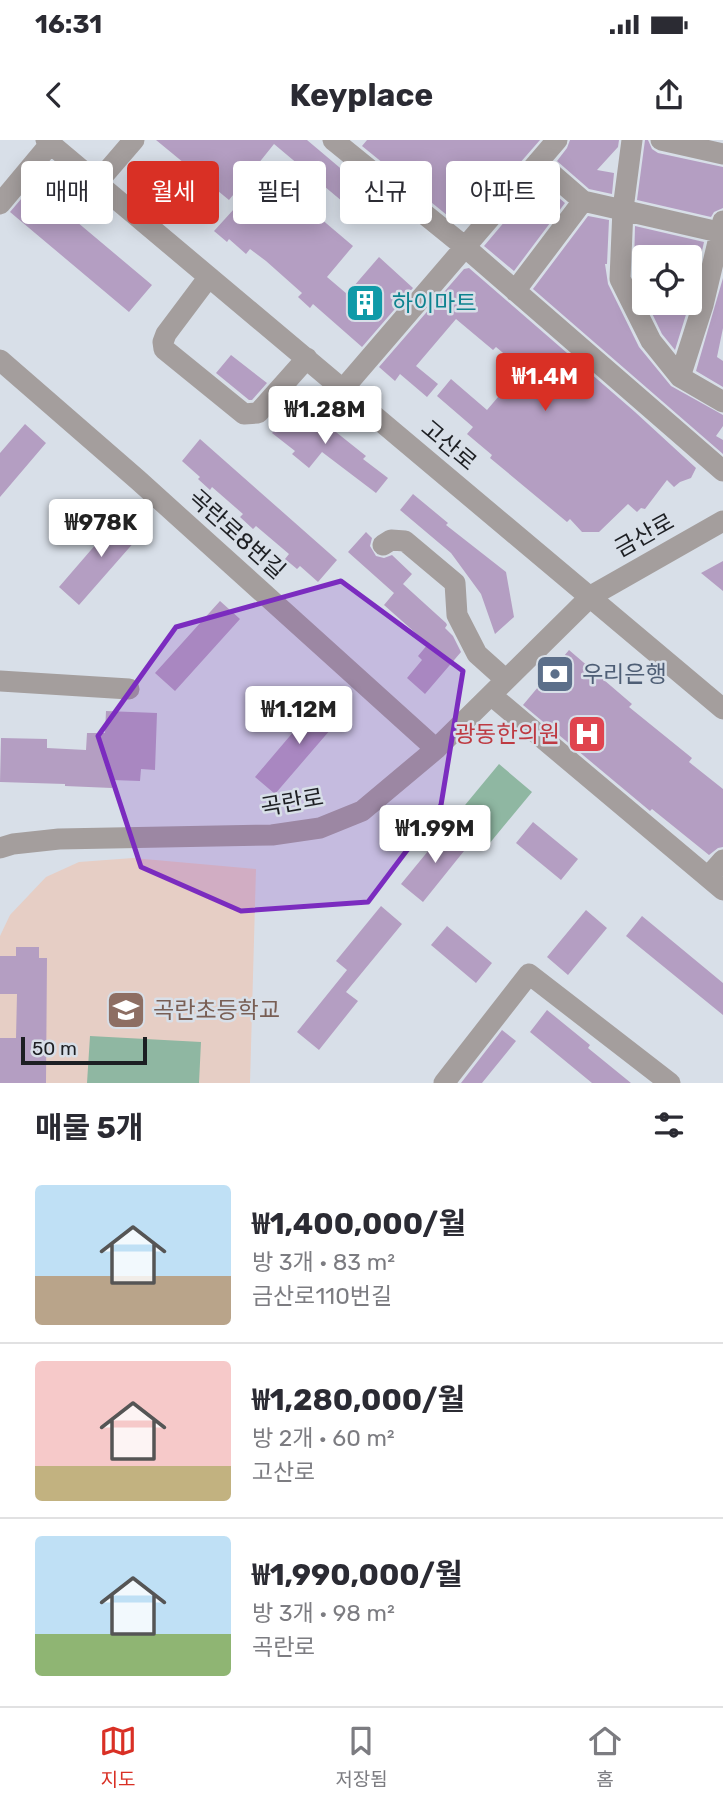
<!DOCTYPE html>
<html lang="ko">
<meta charset="utf-8">
<style>
:root{--surface:#fff;--page:#f2f2f3;--text:#2b2b33;--muted:#7c7c81;--line:#e1e1e2;--accent:#d93025}
body{margin:0;font-family:Rubik,"Noto Sans KR",sans-serif;background:var(--page);color:var(--text);height:100vh;display:flex;flex-direction:column;font-size:26px;white-space:nowrap}
*{box-sizing:border-box;margin:0}
p{font-size:23px;color:var(--muted)}
.icon{flex:none;width:38px;height:38px;fill:none;stroke:currentColor;stroke-width:2;stroke-linecap:round;stroke-linejoin:round}
.map{position:relative;height:943px;overflow:hidden}
.panel{display:flex;flex-direction:column;background:var(--surface);flex:1}
.panel>*{flex:none}
.top-card{position:absolute;left:21px;top:21px;width:682px;height:63px;display:flex;gap:14px}
.controls{position:absolute;left:632px;top:105px;display:grid;gap:14px}
.controls a{display:grid;place-items:center;width:70px;height:70px;border-radius:7px;background:var(--surface);box-shadow:0 4px 18px #0003;font-size:35px}
.scale{position:absolute;left:21px;bottom:18px;width:126px;box-sizing:border-box;padding-left:7px;border:4px solid #1d1f23;border-top:0;font-size:19px;line-height:24px;white-space:nowrap;color:#1d1f23;-webkit-text-stroke:5px #d8dfe8;paint-order:stroke}
.price{position:absolute;translate:-50% -60px;padding:0 16px;border-radius:7px;background:#fff;color:#222;font-size:23px;line-height:46px;filter:drop-shadow(0 2px 4px #0008)}
.price::after{content:'';position:absolute;left:50%;top:42px;width:21px;height:16px;margin-left:-10px;background:inherit;clip-path:polygon(0 0,100% 0,50% 100%)}
.price.current{background:var(--accent);color:#fff}
ul{padding:0;list-style:none}
li{display:flex;align-items:center;gap:21px;height:175px;padding:0 35px}
li+li{border-top:2px solid var(--line)}
li span{display:grid;place-items:center;flex:none;width:196px;height:140px;border-radius:7px;color:#555}
li>.icon{margin-inline-start:auto}
span .icon{width:84px;height:84px;fill:#fffc;stroke-width:1}
li b{font-size:30px}
h2{display:flex;justify-content:space-between;align-items:center;height:84px;padding:0 35px;font-size:30px}
.pill{padding:0 24px;border-radius:7px;background:var(--surface);box-shadow:0 4px 18px #0003;font-size:24px;line-height:63px}
.pill.current{background:var(--accent);color:#fff}
.status{display:flex;justify-content:space-between;align-items:center;height:49px;padding:0 35px;background:var(--surface);direction:ltr}
.status svg{height:19px;fill:currentColor}
header{display:flex;justify-content:space-between;align-items:center;height:91px;padding:0 35px;background:var(--surface);font-size:32px;font-weight:700}
.tab-bar{display:flex;justify-content:space-around;align-items:center;height:98px;border-top:2px solid var(--line);background:var(--surface);font-size:19px;color:var(--muted)}
.tab-bar a{display:grid;justify-items:center;gap:4px}
.tab-bar .current{color:var(--accent)}
.map>svg:first-child{display:block}
.education{fill:#e6cec5}
.green{fill:#8fb7a2}
.building{fill:#b49ec2}
.lines{fill:none;stroke-linecap:round;stroke-linejoin:round}
.minor{stroke:#a49e9d;stroke-width:21}
.marked{fill:#7b2cbf;fill-opacity:0.2;stroke:#7b2cbf;stroke-width:5;stroke-linejoin:round}
.labels{text-anchor:middle;stroke-width:5;stroke-linejoin:round;paint-order:stroke}
.culture-label{font-size:23px;fill:#0d838f;stroke:#d8dfe8;text-anchor:start}
.street-label{font-size:23px;fill:#1d1f23;stroke:#d8dfe8}
.service-label{font-size:23px;fill:#4e5e75;stroke:#d8dfe8;text-anchor:start}
.health-label{font-size:23px;fill:#be3a42;stroke:#d8dfe8;text-anchor:end}
.education-label{font-size:23px;fill:#785e54;stroke:#d8dfe8;text-anchor:start}
</style>
<div class="status"><b>16:31</b><svg viewBox="0 0 49 12"><path d="M0 12V9h3v3zM5 12V6h3v6zM10 12V3h3v9zM15 12V0h3v12zM26 1h20v11H26zM47 4h2v5h-2z"/></svg></div>
<header><svg class="icon" aria-label="back" viewBox="0 0 24 24"><path d="M15 5l-7 7 7 7"/></svg>Keyplace<svg class="icon" aria-label="share" viewBox="0 0 24 24"><path d="M12 15V3M7 8l5-5 5 5M5 13v7h14v-7"/></svg></header>
<div class="map">
<svg width="723" height="943" viewBox="0 0 723 943">
<rect width="100%" height="100%" fill="#d8dfe8"/>
<path class="education" d="M133,718L256,729L250,943H0V796L10,775L46,737L79,722Z"/>
<path class="green" d="M499,624L532,652L484,710L451,682Z
M90,896L201,902L199,943H87Z"/>
<path class="building" d="M156,0H307L384,65L368,83L274,4L229,60Z
M367,0H540L512,32L503,24L453,80L362,6Z
M570,0H619L618,7L597,30L614,33L612,54L589,49L557,21L567,8Z
M645,0H648L652,9L658,13L723,27V68L714,72L711,77L637,60Z
M539,41L565,63L514,131L484,106Z
M33,45L152,145L129,172L10,72Z
M287,50L353,106L327,137L347,154L379,117L413,148L362,207L313,164L310,168L298,157L302,153L266,121L250,109L246,114L229,99L227,102L214,91L234,69L249,82L254,76L261,83Z
M588,76L609,80L607,124H605L608,144L639,207L671,246L723,275V286L716,296L723,300V314L533,149Z
M635,86L704,102L690,164V117H644V126L634,125Z
M469,128L635,272L696,328L691,338L680,342L674,347L667,340L645,369L641,368L637,372L628,364L599,392H582L570,379L567,382L490,318L492,315L467,294L473,287L437,256L451,239L487,270L522,229L496,207L493,210L456,179L416,226L438,244L427,257L400,234L395,241L379,227L464,129Z
M723,138V188L717,217L723,221V247L696,231Z
M647,163H666L688,168L675,210L662,194Z
M231,215L267,243L252,260H249L216,233Z
M297,261L366,316L363,319L388,338L376,353L322,312L309,328L292,314L295,311L272,293Z
M25,284L46,303L0,357V313Z
M200,299L337,420L318,442L300,426L297,429L285,419L289,414L256,386L253,389L240,377L243,374L212,347L210,350L198,339L200,337L182,321Z
M413,354L448,383L446,385L506,432L514,477L495,494L481,454L451,413L400,370Z
M122,374L143,392L79,465L59,447Z
M366,392L372,398L370,406L376,416L384,418L392,415L412,434L403,444L446,483L447,485L445,488L453,496L461,512L425,554L407,538L422,520L418,516L428,504L384,465L394,453L348,412Z
M723,421V451L701,433Z
M220,461L240,479L175,551L155,533Z
M569,510L632,564L629,567L692,618L689,622L723,649V707L718,708L709,715L652,669L650,671L523,565Z
M323,557L343,575L275,654L255,637Z
M106,571L157,573L155,630L141,629L140,641L112,640V648L65,646V644L0,642L1,598L47,599V608L86,610L87,593H105Z
M533,682L578,719L561,740L516,703Z
M447,688L468,706L423,762L401,744Z
M381,766L402,784L346,852L358,861L319,910L297,892L347,830L336,821Z
M586,770L607,788L568,835L547,817Z
M642,776L723,843V875L626,796Z
M447,786L492,823L476,843L431,805Z
M16,807H39V818H47L46,943H0V898H16L17,854H0V816H16Z
M547,870L590,905L588,908L631,943H592L530,892Z
M502,890L516,901L482,943H461Z"/>
<g class="lines">
<path class="minor" d="M46,0L723,569
M333,0L465,107L723,331
M632,0L623,69L620,139L651,201L680,237L723,262
M661,0L723,14
M538,22L583,61
M97,43L134,0
M0,64L50,4
M208,138L166,194L163,202L164,209L244,274L258,273L307,218
M515,151L583,61L723,93
M0,220L138,340L436,609
M680,237L703,165L723,81
M343,249L557,0
M383,405L391,400L405,401L455,443L457,475L477,514L506,540
M0,541L129,549
M491,555L723,750
M0,708L13,704L59,699L272,695L320,688L362,671L436,609L591,456L723,381
M708,737L723,720
M444,943L529,834L670,943"/>
</g>
<path class="marked" d="M341,441L463,531L441,665L368,762L241,771L141,727L98,596L176,487Z"/>
<defs>
<g id="building-square" transform="scale(2.0125)"><rect x="-9" y="-9" width="18" height="18" rx="4" fill="#0f9aa8" stroke="#d8dfe8"/><path d="M-4-6H4V6H1V3H-1V6H-4ZM-2.5-4.3h1.7v1.8h-1.7ZM.8-4.3h1.7v1.8H.8ZM-2.5-1h1.7V.8h-1.7ZM.8-1h1.7V.8H.8Z" fill="#fff"/></g>
<g id="bank-square" transform="scale(2.0125)"><rect x="-9" y="-9" width="18" height="18" rx="4" fill="#5c6f8a" stroke="#d8dfe8"/><path d="M-6-4H6V4H-6ZM0-2.3a2.3 2.3 0 1 0 0 4.6a2.3 2.3 0 1 0 0-4.6Z" fill="#fff"/></g>
<g id="hospital-square" transform="scale(2.0125)"><rect x="-9" y="-9" width="18" height="18" rx="4" fill="#e0444e" stroke="#d8dfe8"/><path d="M-5-5h3v3.5h4V-5h3V5h-3V1.5h-4V5h-3Z" fill="#fff"/></g>
<g id="school-square" transform="scale(2.0125)"><rect x="-9" y="-9" width="18" height="18" rx="4" fill="#8d6e63" stroke="#d8dfe8"/><path d="M0-5L7-2L0 1L-7-2ZM-4 1L0 2.5L4 1V4Q0 6-4 4Z" fill="#fff"/></g>
</defs>
<g fill-rule="evenodd">
<use href="#building-square" x="365" y="163"/>
<use href="#bank-square" x="555" y="534"/>
<use href="#hospital-square" x="587" y="594"/>
<use href="#school-square" x="126" y="870"/>
</g>
<g class="labels">
<g class="culture-label">
<text x="392" y="171">하이마트</text>
</g>
<g class="street-label">
<text transform="translate(449 305) rotate(40)" y="8">고산로</text>
<text transform="translate(237 394) rotate(42)" y="8">곡란로8번길</text>
<text transform="translate(644 395) rotate(-29)" y="8">금산로</text>
<text transform="translate(292 662) rotate(-10)" y="8">곡란로</text>
</g>
<g class="service-label">
<text x="582" y="542">우리은행</text>
</g>
<g class="health-label">
<text x="560" y="602">광동한의원</text>
</g>
<g class="education-label">
<text x="153" y="878">곡란초등학교</text>
</g>
</g>
</svg>
<div class="controls">
<a><svg class="icon" aria-label="locate" viewBox="0 0 24 24"><circle cx="12" cy="12" r="6"/><path d="M12 2v4M12 18v4M2 12h4M18 12h4"/></svg></a>
</div>
<div class="scale">50 m</div>
<b class="price current" style="left:545px;top:273px">₩1.4M</b>
<b class="price" style="left:325px;top:306px">₩1.28M</b>
<b class="price" style="left:101px;top:419px">₩978K</b>
<b class="price" style="left:299px;top:606px">₩1.12M</b>
<b class="price" style="left:435px;top:725px">₩1.99M</b>
<div class="top-card">
<a class="pill">매매</a>
<a class="pill current">월세</a>
<a class="pill">필터</a>
<a class="pill">신규</a>
<a class="pill">아파트</a>
</div>
</div>
<section class="panel">
<h2>매물 5개<svg class="icon" aria-label="filters" viewBox="0 0 24 24"><path d="M4 7h16M4 17h16"/><circle cx="9" cy="7" r="2"/><circle cx="15" cy="17" r="2"/></svg></h2>
<ul>
<li><span style="background:linear-gradient(#bfe0f5 65%,#b9a48a 0)"><svg class="icon" aria-label="home" viewBox="0 0 24 24"><path d="M3 11l9-7 9 7M6 9v11h12V9"/></svg></span><div><b>₩1,400,000/월</b><p>방 3개 · 83 m²</p><p>금산로110번길</p></div></li>
<li><span style="background:linear-gradient(#f6c9c9 75%,#c2b280 0)"><svg class="icon" aria-label="home" viewBox="0 0 24 24"><path d="M3 11l9-7 9 7M6 9v11h12V9"/></svg></span><div><b>₩1,280,000/월</b><p>방 2개 · 60 m²</p><p>고산로</p></div></li>
<li><span style="background:linear-gradient(#bfe0f5 70%,#8fb573 0)"><svg class="icon" aria-label="home" viewBox="0 0 24 24"><path d="M3 11l9-7 9 7M6 9v11h12V9"/></svg></span><div><b>₩1,990,000/월</b><p>방 3개 · 98 m²</p><p>곡란로</p></div></li>
</ul>
</section>
<nav class="tab-bar">
<a class="current"><svg class="icon" aria-label="map" viewBox="0 0 24 24"><path d="M3 6l6-2 6 2 6-2v14l-6 2-6-2-6 2zM9 4v14M15 6v14"/></svg>지도</a>
<a><svg class="icon" aria-label="saved" viewBox="0 0 24 24"><path d="M7 4h10v16l-5-4-5 4z"/></svg>저장됨</a>
<a><svg class="icon" aria-label="home" viewBox="0 0 24 24"><path d="M3 11l9-7 9 7M6 9v11h12V9"/></svg>홈</a>
</nav>
